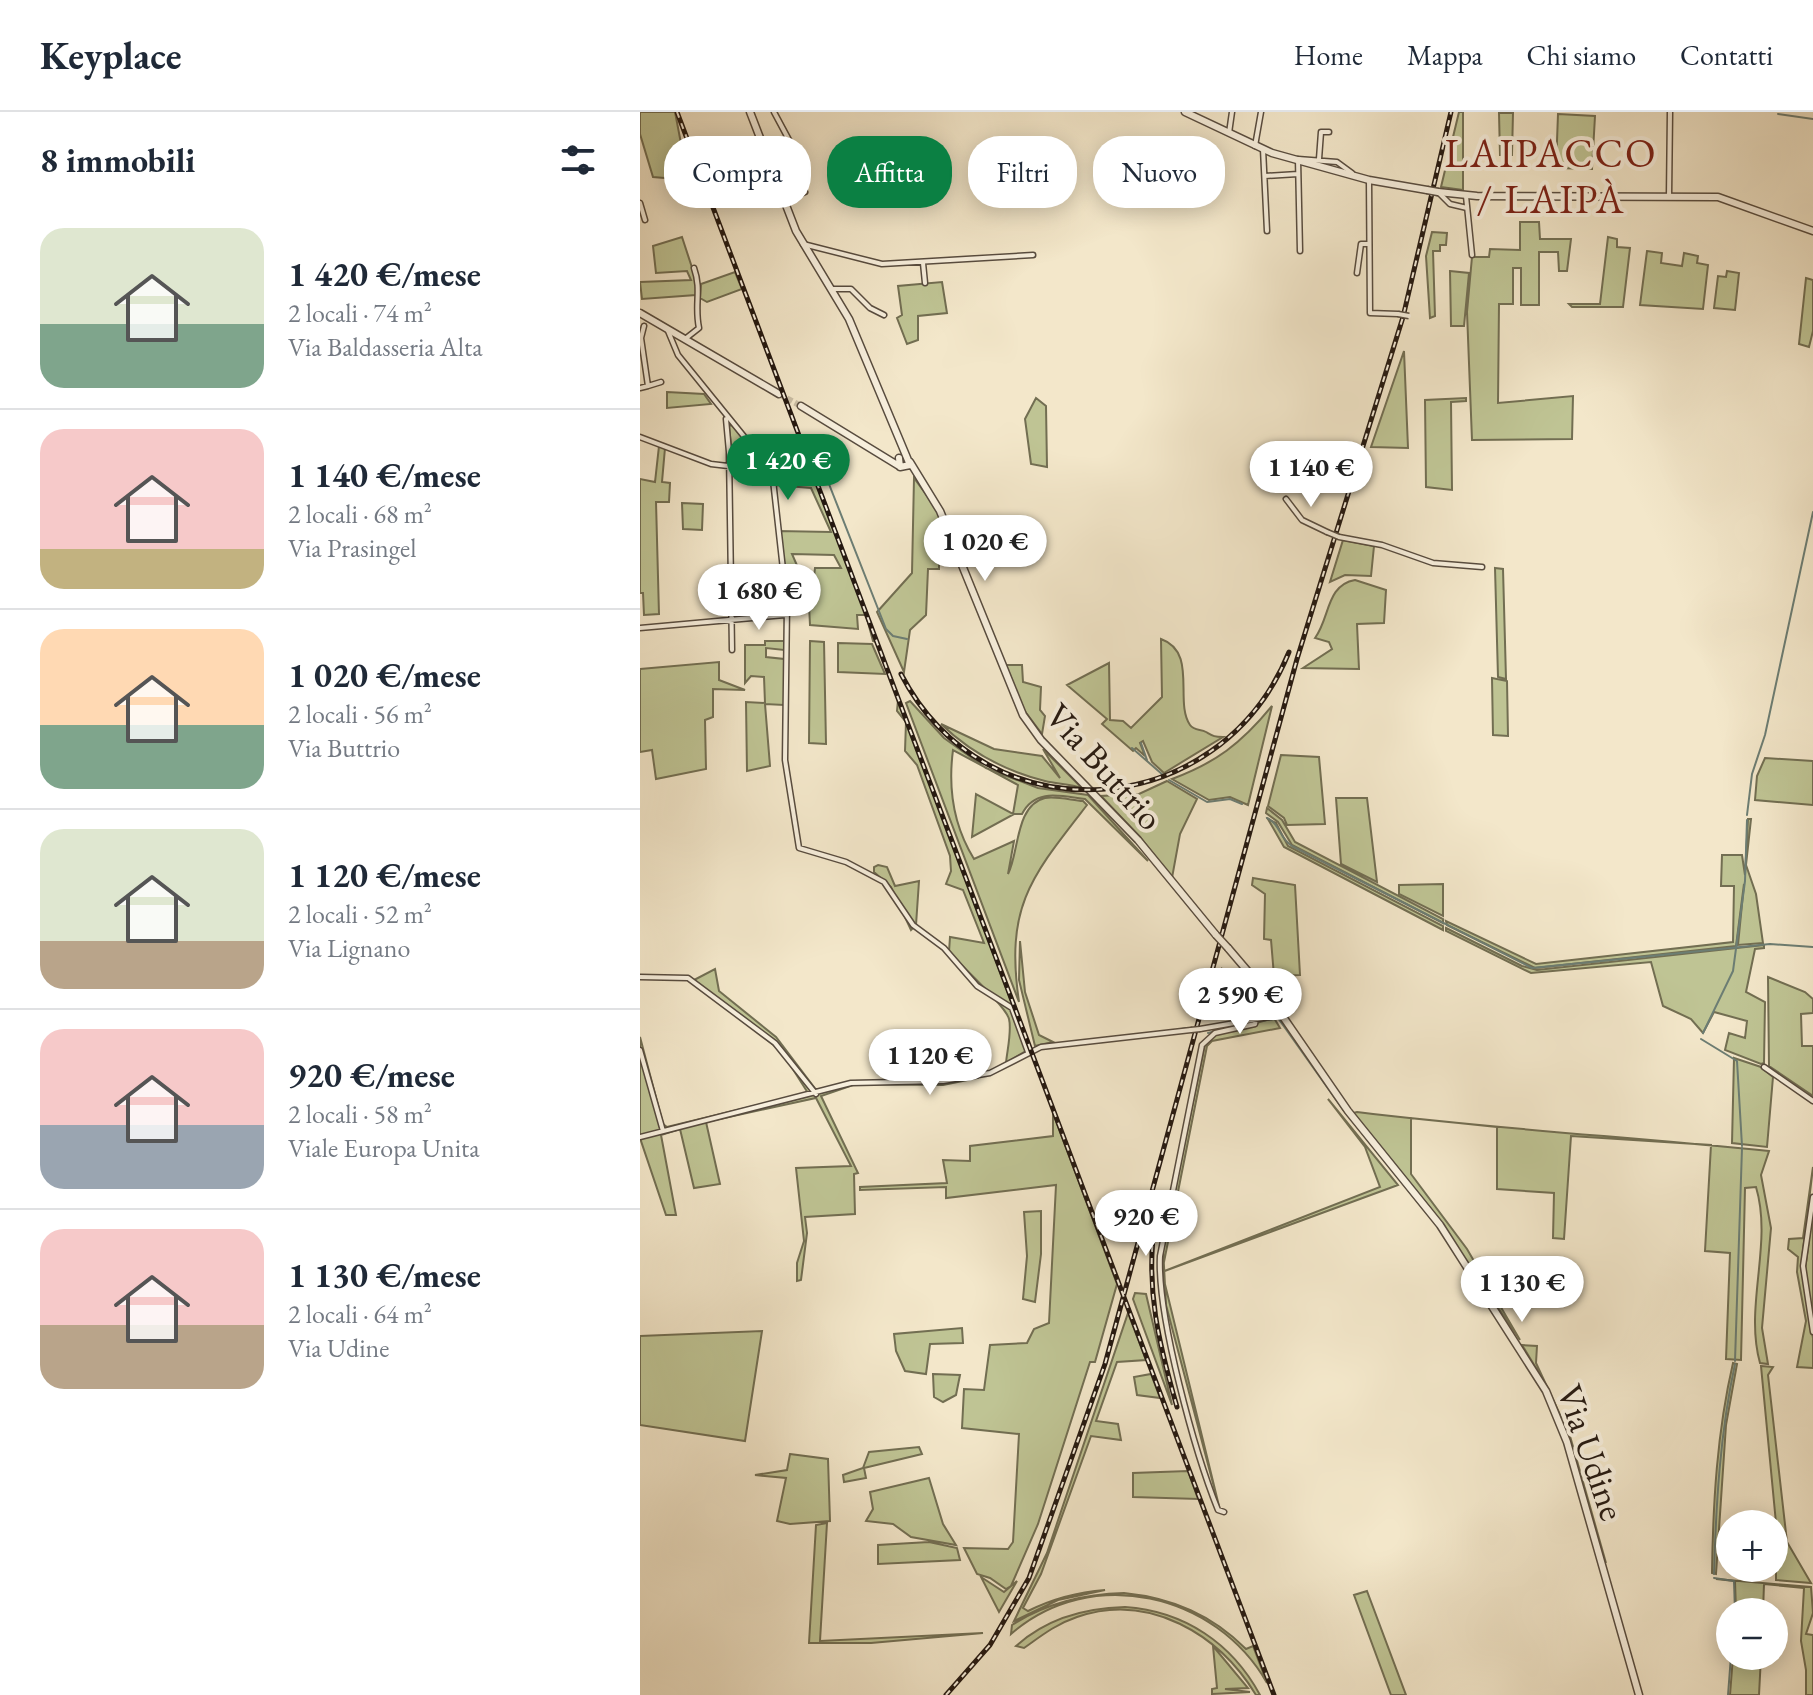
<!DOCTYPE html>
<html lang="it">
<meta charset="utf-8">
<style>
:root{--surface:#fff;--page:#f2f2f3;--text:#1f2937;--muted:#747a83;--line:#e0e1e3;--accent:#0b8043}
body{margin:0;font-family:"EB Garamond",serif;background:var(--page);color:var(--text);height:100vh;display:flex;flex-direction:column;font-size:30px;white-space:nowrap}
*{box-sizing:border-box;margin:0}
p{font-size:26px;color:var(--muted)}
.icon{flex:none;width:44px;height:44px;fill:none;stroke:currentColor;stroke-width:2;stroke-linecap:round;stroke-linejoin:round}
.map{position:relative;flex:1;overflow:hidden}
.side{display:flex;flex-direction:column;background:var(--surface);width:640px}
.side>*{flex:none}
.banner{position:absolute;left:24px;top:24px;width:760px;height:72px;display:flex;gap:16px}
.tools{position:absolute;left:1076px;top:1398px;display:grid;gap:16px}
.tools a{display:grid;place-items:center;width:72px;height:72px;border-radius:50%;background:var(--surface);box-shadow:0 4px 20px #0003;font-size:40px}
.price{position:absolute;translate:-50% -68px;padding:0 18px;border-radius:28px;background:#fff;color:#222;font-size:26px;line-height:52px;filter:drop-shadow(0 2px 4px #0008)}
.price::after{content:'';position:absolute;left:50%;top:48px;width:24px;height:18px;margin-left:-12px;background:inherit;clip-path:polygon(0 0,100% 0,50% 100%)}
.price.active{background:var(--accent);color:#fff}
ul{padding:0;list-style:none}
li{display:flex;align-items:center;gap:24px;height:200px;padding:0 40px}
li+li{border-top:2px solid var(--line)}
li span{display:grid;place-items:center;flex:none;width:224px;height:160px;border-radius:24px;color:#555}
li>.icon{margin-inline-start:auto}
span .icon{width:96px;height:96px;fill:#fffc;stroke-width:1}
li b{font-size:34px}
h2{display:flex;justify-content:space-between;align-items:center;height:96px;padding:0 40px;font-size:34px}
.tag{padding:0 28px;border-radius:32px;background:var(--surface);box-shadow:0 4px 20px #0003;font-size:28px;line-height:72px}
.tag.active{background:var(--accent);color:#fff}
header{display:flex;align-items:center;gap:48px;box-sizing:border-box;height:112px;padding:0 40px;background:var(--surface);border-bottom:2px solid var(--line)}
header strong{font-size:38px}
nav{display:flex;gap:44px;margin-inline-start:auto;font-size:28px}
main{display:flex;flex:1;min-height:0}
.map>svg:first-child{display:block}
.green{fill:#bfc494;stroke:#726e52;stroke-width:2;fill-rule:evenodd}
.lines{fill:none;stroke-linecap:round;stroke-linejoin:round}
.stream{stroke:#6c7d73;stroke-width:2}
.tertiary-tunnel{stroke:#cabea5;stroke-width:6;stroke-dasharray:6 3;stroke-linecap:butt}
.minor-casing{stroke:#584c3f;stroke-width:7}
.tertiary-casing{stroke:#584c3f;stroke-width:9}
.minor{stroke:#f7efdd;stroke-width:4}
.tertiary{stroke:#f7efdd;stroke-width:6}
.rail-casing{stroke:#251911;stroke-width:5}
.rail{stroke:#f7efdd;stroke-width:2;stroke-dasharray:6;stroke-linecap:butt}
.minor-bridge-casing{stroke:#584c3f;stroke-width:7;stroke-linecap:butt}
.tertiary-bridge-casing{stroke:#584c3f;stroke-width:9;stroke-linecap:butt}
.minor-bridge{stroke:#f7efdd;stroke-width:4}
.tertiary-bridge{stroke:#f7efdd;stroke-width:6}
.labels{text-anchor:middle;stroke-width:8;stroke-linejoin:round;paint-order:stroke}
.street-label{font-size:36px;fill:#251911;stroke:#f7efdd}
.quarter-label{font-size:40px;letter-spacing:2px;fill:#7a1f14;stroke:#f7efdd}
</style>
<header>
<strong>Keyplace</strong>
<nav><a>Home</a><a>Mappa</a><a>Chi siamo</a><a>Contatti</a></nav>
</header>
<main>
<section class="side">
<h2>8 immobili<svg class="icon" aria-label="filters" viewBox="0 0 24 24"><path d="M4 7h16M4 17h16"/><circle cx="9" cy="7" r="2"/><circle cx="15" cy="17" r="2"/></svg></h2>
<ul>
<li><span style="background:linear-gradient(#dfe7d0 60%,#7fa58c 0)"><svg class="icon" aria-label="home" viewBox="0 0 24 24"><path d="M3 11l9-7 9 7M6 9v11h12V9"/></svg></span><div><b>1 420 €/mese</b><p>2 locali · 74 m²</p><p>Via Baldasseria Alta</p></div></li>
<li><span style="background:linear-gradient(#f6c9c9 75%,#c2b280 0)"><svg class="icon" aria-label="home" viewBox="0 0 24 24"><path d="M3 11l9-7 9 7M6 9v11h12V9"/></svg></span><div><b>1 140 €/mese</b><p>2 locali · 68 m²</p><p>Via Prasingel</p></div></li>
<li><span style="background:linear-gradient(#ffd9b3 60%,#7fa58c 0)"><svg class="icon" aria-label="home" viewBox="0 0 24 24"><path d="M3 11l9-7 9 7M6 9v11h12V9"/></svg></span><div><b>1 020 €/mese</b><p>2 locali · 56 m²</p><p>Via Buttrio</p></div></li>
<li><span style="background:linear-gradient(#dfe7d0 70%,#b9a48a 0)"><svg class="icon" aria-label="home" viewBox="0 0 24 24"><path d="M3 11l9-7 9 7M6 9v11h12V9"/></svg></span><div><b>1 120 €/mese</b><p>2 locali · 52 m²</p><p>Via Lignano</p></div></li>
<li><span style="background:linear-gradient(#f6c9c9 60%,#9aa5b1 0)"><svg class="icon" aria-label="home" viewBox="0 0 24 24"><path d="M3 11l9-7 9 7M6 9v11h12V9"/></svg></span><div><b>920 €/mese</b><p>2 locali · 58 m²</p><p>Viale Europa Unita</p></div></li>
<li><span style="background:linear-gradient(#f6c9c9 60%,#b9a48a 0)"><svg class="icon" aria-label="home" viewBox="0 0 24 24"><path d="M3 11l9-7 9 7M6 9v11h12V9"/></svg></span><div><b>1 130 €/mese</b><p>2 locali · 64 m²</p><p>Via Udine</p></div></li>
</ul>
</section>
<div class="map">
<svg width="1173" height="1583" viewBox="0 0 1173 1583">
<rect width="100%" height="100%" fill="#f3e7ca"/>
<filter id="stains"><feTurbulence type="fractalNoise" baseFrequency=".0025" numOctaves="4"/><feColorMatrix values="0 0 0 0 .2 0 0 0 0 .09 0 0 0 0 .02 0 0 0 .5 -.17"/></filter>
<radialGradient id="worn" r=".72"><stop offset=".6" stop-color="#630" stop-opacity="0"/><stop offset="1" stop-color="#630" stop-opacity=".3"/></radialGradient>
<path class="green" d="M0,0H35L48,68L13,65L0,22Z
M819,0H823V78L801,75Z
M859,1H873L872,43H860Z
M918,2L955,4L952,57L916,56Z
M880,110H899L900,127H931L927,159H919L918,140H899V193H881V156H873V192H859L858,291L933,284L932,327L832,328L827,200L832,145H849L850,137L880,138Z
M792,120L807,121L806,133H800V139H793L795,204L790,206L786,144Z
M42,125L59,177L56,183L2,187L0,170L51,168L47,159L16,161L13,134Z
M968,125L977,127V135L990,136L983,195H932L929,192H960Z
M1007,139L1022,141L1021,151L1042,154L1044,141L1058,144L1057,151L1068,153L1063,197L1000,193Z
M810,159L829,161L824,214H811Z
M1087,159L1099,161L1095,198L1074,196L1078,164L1086,165Z
M95,160L102,177L67,190L60,186L61,172Z
M1166,166L1173,168V219L1169,235L1159,232Z
M302,170L307,201L278,204V228L267,232L257,206L262,203L258,174Z
M764,239L768,336L731,335Z
M27,280L64,282L71,292L27,296Z
M396,286L406,294L407,355L391,352L385,307Z
M826,286V289L811,290L812,378L786,375L785,288Z
M92,313L128,355L93,351L89,314Z
M19,334L25,336L22,370L30,371L29,390H16L19,502L4,503L3,481H0V367L15,370Z
M134,361L174,366L236,530L233,529L226,503H217L218,517L170,513L169,493L148,494L138,419L191,420L171,376L135,373ZM152,442L194,443L201,456H175L174,465H162Z
M274,366L299,400V457H288L286,503L270,518L264,560L237,500L272,461Z
M42,391L63,392L62,418L43,417Z
M703,428L734,434L731,464L705,463L690,470Z
M855,456L863,457L866,567L858,565Z
M715,468L746,478L744,511L717,512L719,557L663,556L692,537L689,530L675,526C690,506 686,473 715,468Z
M521,527C558,540 534,590 550,613C554,619 561,617 566,620C573,624 574,625 583,625L524,661L512,650L503,629L500,631L505,644L496,636L493,639L462,612L467,607L427,573L469,551L470,608L483,609L491,616L522,585Z
M125,529H145L144,538L126,536V545L144,547V593L125,592L130,654L107,659L106,590L125,591L124,565L111,564L105,571V533H125Z
M170,529L184,530L186,632L169,631Z
M198,531L232,532L245,562L198,560Z
M79,550V568L105,578L73,577V605L65,608L66,657L16,667L12,638L0,640V557Z
M365,553H382L383,570L401,575L400,598L405,604L402,622L384,598Z
M852,566L867,569L868,624L853,623Z
M258,588L389,937L366,951C367,939 372,919 369,907C366,894 321,854 309,840L310,825L344,831L323,778L306,772L311,759L310,744L277,653L265,639L266,610L257,599Z
M270,589L304,626L346,656L398,676L448,683L508,749L445,687C421,684 395,676 382,702H374L332,725L336,682L373,702L378,673L313,638C308,676 313,713 334,747L374,729L368,762C379,742 375,693 405,686C416,684 431,688 443,689L447,693C391,765 365,794 379,890L266,591Z
M632,594L608,693L590,685L569,688L532,667C575,651 601,632 632,594Z
M301,612L354,637L402,644L420,666L403,637L442,676C430,672 417,672 405,669C365,659 330,640 301,612Z
M641,643L679,645L685,712L647,713L644,706L628,694Z
M1125,646L1173,649V693L1115,688L1117,664Z
M527,669L557,687L540,722L532,766L500,725L461,684L499,682Z
M696,686H727L737,770L701,752Z
M627,696L642,708L655,730L803,807V811L652,733L638,710L626,701Z
M628,707L636,711L648,734L803,814V818L644,735Z
M1108,707H1111L1106,753L1116,782L1123,831L1098,833L1104,772L1096,834L895,856L807,813L806,809L896,852L1093,830L1094,774H1081L1082,743H1102L1105,763Z
M238,753L247,755L255,774L279,769L276,813L271,818L251,775L234,760V755Z
M613,766L655,773L660,863L634,864L631,828L624,827L625,782L612,773Z
M803,772V804L759,782V773Z
M806,816L882,854L897,858L1124,833V836L1115,837L1106,880L1125,890L1124,951L1121,952L1085,938L1089,921L1105,926L1107,909L1074,900L1063,921L1051,907L1023,894L1011,850L891,861L806,819Z
M380,829L385,880L399,923L413,930L395,934L379,868Z
M75,857L79,879L136,925L177,979L214,969L290,968L339,961L338,966L303,973L216,972L181,984L218,1061L214,1062L215,1102L165,1105L167,1121L161,1168L157,1169V1151L164,1129L156,1056L211,1054L176,986L66,1010L80,1072L54,1076L40,1017L21,1023L36,1103H26L0,1026V925L23,1012L27,1015L168,981L142,940L54,868Z
M582,857L612,895L572,894Z
M1128,865L1165,880L1173,887V901L1161,902L1162,934H1173V984L1129,954Z
M634,906L640,916L572,929L567,934L522,1160L740,1075L725,1035L688,987L758,1073L522,1160L579,1394L526,1193L523,1135L565,932L572,924Z
M1094,946L1121,955L1133,965L1127,1035L1092,1031Z
M717,1000C854,1017 992,1025 1129,1039L1121,1063L1131,1116L1122,1216L1128,1252L1120,1251C1104,1194 1133,1132 1116,1075L1105,1076L1101,1248L1086,1247L1090,1141L1065,1139L1071,1033L931,1024L924,1127L913,1126L914,1081L857,1077V1015L771,1006V1062L827,1137L880,1228L791,1097L713,1001Z
M413,1001L477,1172L455,1250H450L398,1412L371,1474L366,1477L350,1466L337,1462L324,1436L368,1437L373,1430L379,1322L322,1316L324,1277L344,1278L350,1233L387,1231L394,1217L409,1211L416,1073L306,1086V1075L220,1078V1075L307,1071L303,1048L330,1049V1034L413,1024Z
M1173,1055L1161,1155L1173,1226V1256L1157,1255L1166,1209L1157,1160L1158,1145L1148,1137L1149,1127L1163,1126Z
M1173,1096V1210L1165,1158Z
M401,1099V1142L395,1190L383,1187L387,1144L384,1100Z
M495,1181L506,1182L532,1293L493,1187Z
M488,1201L506,1248L477,1250L456,1309L478,1312L481,1328L451,1324L401,1462L383,1496L388,1499C412,1487 438,1480 465,1478L418,1488L374,1509L407,1441Z
M322,1216L323,1231L290,1232L286,1262L265,1259L256,1239L254,1222Z
M122,1219L105,1329L0,1313V1224Z
M882,1233L897,1234L896,1251L930,1324L966,1451L925,1316L905,1271Z
M1093,1251L1097,1252L1086,1313L1076,1462L1072,1461C1073,1391 1077,1320 1093,1251Z
M1121,1254L1133,1255L1128,1263L1147,1430L1171,1471L1136,1468V1411Z
M293,1262L320,1263L316,1283L303,1290L294,1285Z
M511,1262L520,1286L497,1283L494,1265Z
M279,1335L282,1342L224,1356L226,1366L204,1370L203,1363L223,1356L229,1340Z
M150,1342L188,1347L190,1409L150,1412L137,1409L146,1366L115,1363L147,1358Z
M548,1359L558,1387L493,1385V1361Z
M289,1366L303,1412L316,1433L271,1425L253,1412L226,1409L233,1397L230,1380Z
M187,1411L180,1529L343,1521L231,1531H169L176,1413Z
M289,1430L317,1436L320,1448L238,1452V1433Z
M341,1465L364,1480L377,1469L359,1500Z
M1076,1467L1171,1475L1173,1501L1166,1522L1173,1523V1583H1166V1558L1161,1529L1164,1476L1124,1472L1123,1500H1096L1095,1469Z
M727,1479L766,1583H751L714,1483Z
M484,1481C533,1486 572,1503 606,1537L613,1534L627,1571C576,1481 451,1452 371,1522L372,1513C406,1491 444,1482 484,1481Z
M485,1495C544,1499 592,1531 620,1583H616C579,1522 509,1480 437,1505C416,1512 401,1524 384,1536L376,1534C407,1506 445,1496 485,1495Z
M573,1534L608,1576L585,1577L610,1580L572,1582V1577L577,1576Z
M1093,1544H1121L1119,1583H1090Z"/>
<g class="lines">
<path class="stream" d="M1138,2L1173,7
M187,367L246,517L253,524L267,527
M501,631L507,648
M492,636L523,663
M529,668L567,690L590,687L602,692
M1107,703L1112,662L1125,623L1173,400
M627,706C641,713 639,726 652,734L892,856L1130,832L1173,835
M638,906L704,999
M619,909L635,907
M537,918L546,916
M568,921L613,910
M1063,921L1093,859L1105,769L1107,708
M1061,927L1097,949L1102,1034
M1095,1249L1102,1036
M1074,1462C1076,1392 1080,1321 1095,1252
M1074,1466L1094,1469L1095,1500
M1088,1583L1091,1544"/>
<path class="tertiary-tunnel" d="M139,282L161,294"/>
<g class="minor-casing">
<path id="minor" d="M134,0L149,28
M589,21L592,0
M615,34L621,0
M623,37L627,119
M679,47L681,20H689
M625,64L658,62
M729,68L730,201L758,202
M799,81L810,92L827,96
M826,84L832,143
M1029,85L1030,0
M144,89L165,80L155,63
M0,91L5,108
M163,132L242,152L393,143
M660,139L658,47L697,50L712,61
M283,151L285,171
M717,161L721,132H728
M192,177H211L230,196L244,203
M28,219L38,243L132,359L147,493L145,648L159,736L206,750L244,770L273,813L304,836L337,874L372,896L388,940
M45,227L59,216C54,192 62,179 54,156
M8,274L21,270
M0,276L8,274L1,226L4,214
M86,307L89,340L92,538
M0,325L71,352L131,359
M646,387L662,408L687,420
M699,425L742,433L793,451L842,455
M0,516L145,503
M0,865L48,866L135,931L176,982
M560,917L641,903
M0,938L23,1019
M1124,955L1173,989
M0,1025L211,971L303,969L350,961L401,935L551,918
M1173,1085L1163,1154L1173,1220
M584,1400L578,1398C555,1341 517,1204 520,1144L562,933L575,921L615,912L616,907"/>
</g>
<g class="tertiary-casing">
<path id="tertiary" d="M110,0L156,119L209,207L270,353L260,355L259,346
M545,0L632,41L729,68L787,78
M798,80L837,84L1078,85L1173,119
M0,201L139,282
M161,294L259,354
M270,350L300,399L383,603L401,628L498,728L576,823
M588,836L628,883L708,999L800,1113L906,1279L927,1330L999,1583"/>
</g>
<use href="#minor" class="minor"/>
<use href="#tertiary" class="tertiary"/>
<g class="rail-casing">
<path id="rail" d="M37,0L634,1583
M261,562C347,728 580,711 649,540
M515,1110C505,1175 519,1232 537,1295
M306,1583L350,1533L389,1466L465,1252L657,547L763,205L811,0"/>
</g>
<use href="#rail" class="rail"/>
<g class="minor-bridge-casing">
<path id="minor-bridge" d="M758,202L769,204
M687,420L699,425
M551,918L560,917"/>
</g>
<g class="tertiary-bridge-casing">
<path id="tertiary-bridge" d="M787,78L798,80
M576,823L588,836"/>
</g>
<use href="#minor-bridge" class="minor-bridge"/>
<use href="#tertiary-bridge" class="tertiary-bridge"/>
</g>
<g class="labels">
<g class="street-label">
<text transform="translate(465 654) rotate(48)" y="13">Via Buttrio</text>
<text transform="translate(952 1340) rotate(71)" y="13">Via Udine</text>
</g>
<g class="quarter-label">
<text x="911" y="55">LAIPACCO<tspan x="911" dy="46">/ LAIPÀ</tspan></text>
</g>
</g>
<rect width="100%" height="100%" filter="url(#stains)"/>
<rect width="100%" height="100%" fill="url(#worn)"/>
</svg>
<div class="tools">
<a>+</a>
<a>−</a>
</div>
<b class="price active" style="left:148px;top:390px">1 420 €</b>
<b class="price" style="left:671px;top:397px">1 140 €</b>
<b class="price" style="left:345px;top:471px">1 020 €</b>
<b class="price" style="left:119px;top:520px">1 680 €</b>
<b class="price" style="left:600px;top:924px">2 590 €</b>
<b class="price" style="left:290px;top:985px">1 120 €</b>
<b class="price" style="left:506px;top:1146px">920 €</b>
<b class="price" style="left:882px;top:1212px">1 130 €</b>
<div class="banner">
<a class="tag">Compra</a>
<a class="tag active">Affitta</a>
<a class="tag">Filtri</a>
<a class="tag">Nuovo</a>
</div>
</div>
</main>
